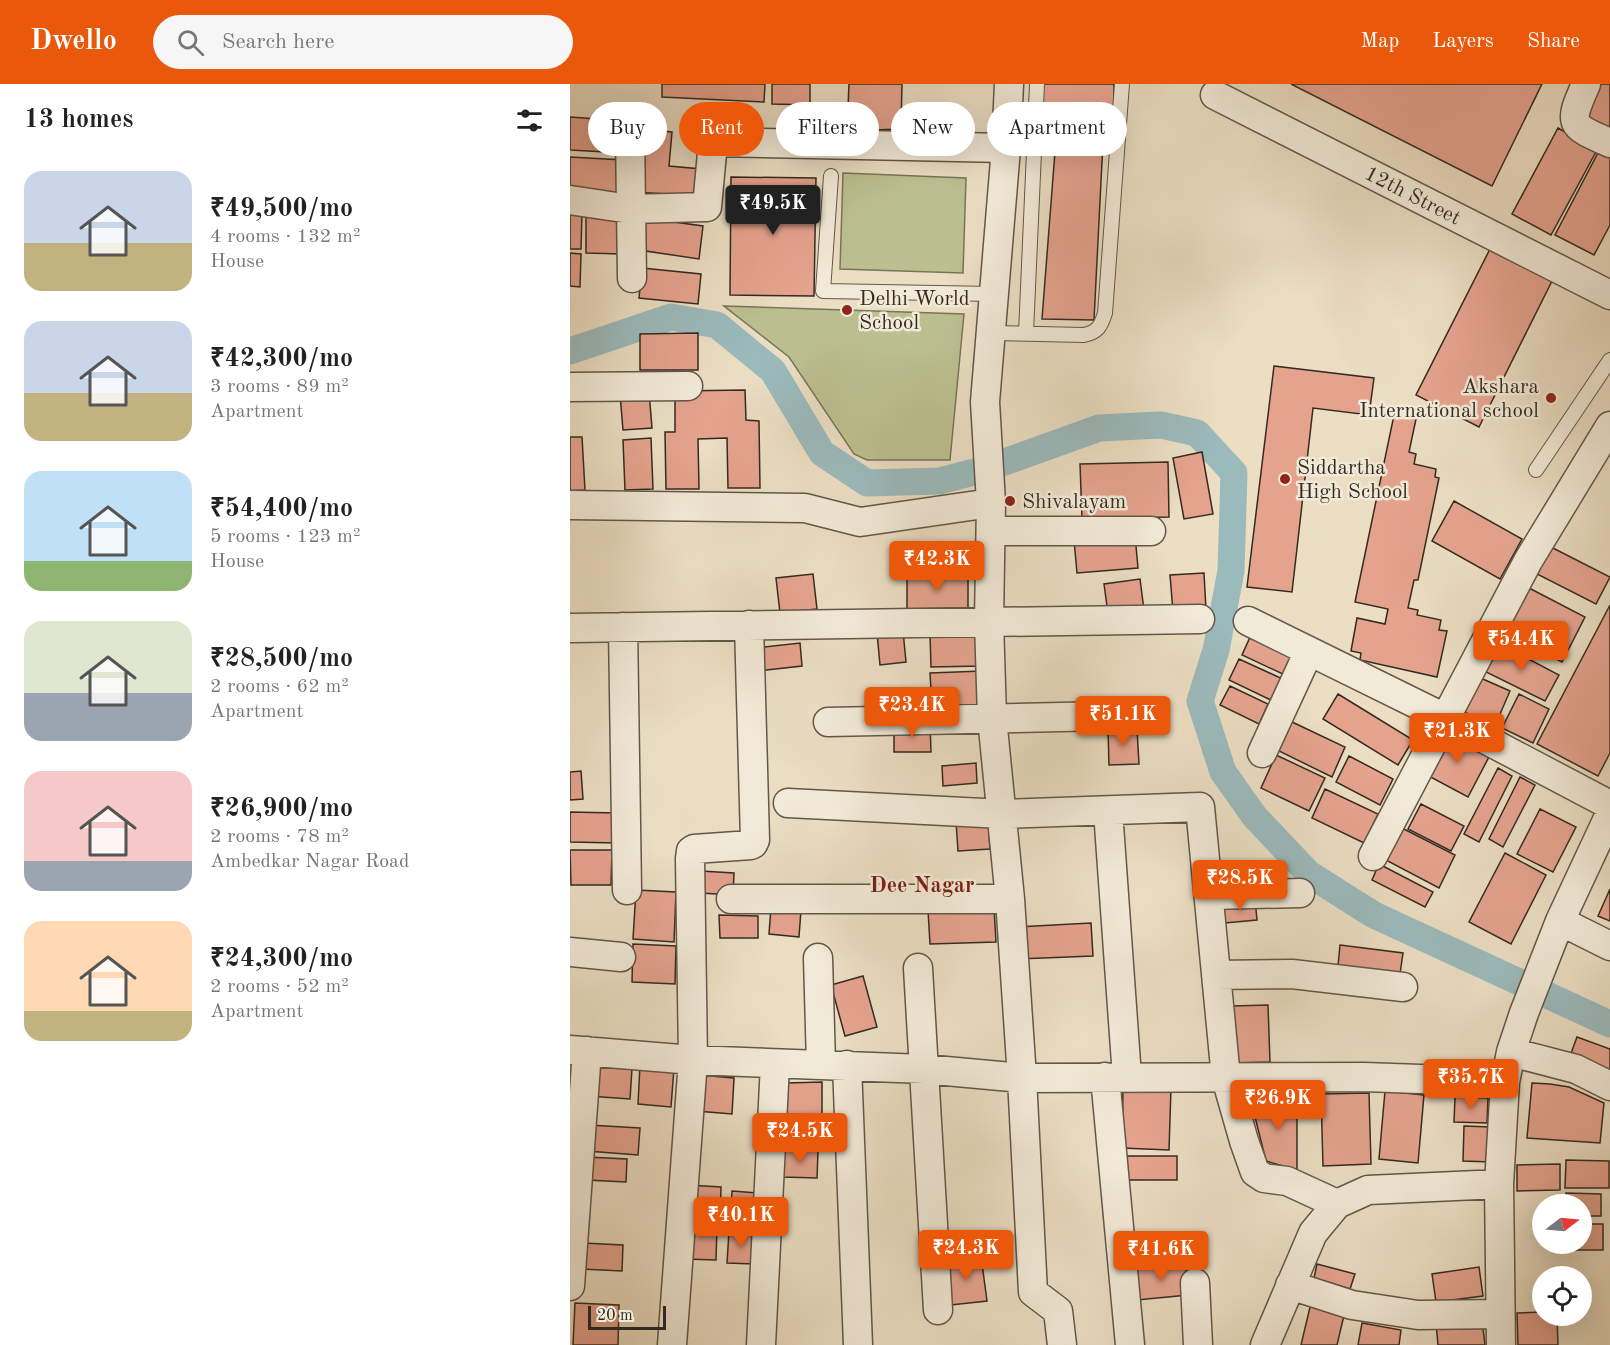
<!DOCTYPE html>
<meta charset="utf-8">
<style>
:root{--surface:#fff;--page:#f6f6f6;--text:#222;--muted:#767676;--accent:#ea580c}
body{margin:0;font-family:"Old Standard TT",serif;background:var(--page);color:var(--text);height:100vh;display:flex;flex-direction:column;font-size:22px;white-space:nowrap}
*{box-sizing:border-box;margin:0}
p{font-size:20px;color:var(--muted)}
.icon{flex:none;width:33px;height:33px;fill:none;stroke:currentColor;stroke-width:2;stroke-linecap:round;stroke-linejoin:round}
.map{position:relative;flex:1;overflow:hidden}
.details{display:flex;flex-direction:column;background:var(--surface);width:570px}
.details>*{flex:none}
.top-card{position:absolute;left:18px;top:18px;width:570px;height:54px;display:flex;gap:12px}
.needle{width:39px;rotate:74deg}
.controls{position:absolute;left:962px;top:1110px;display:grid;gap:12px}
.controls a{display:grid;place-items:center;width:60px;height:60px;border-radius:50%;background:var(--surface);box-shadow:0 6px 24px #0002;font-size:30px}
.scale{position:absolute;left:18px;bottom:15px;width:78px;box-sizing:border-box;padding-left:6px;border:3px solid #342a21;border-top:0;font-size:16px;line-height:21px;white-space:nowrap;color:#342a21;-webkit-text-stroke:4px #f2ead8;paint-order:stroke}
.price{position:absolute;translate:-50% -51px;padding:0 14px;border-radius:6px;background:var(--accent);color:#fff;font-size:20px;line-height:39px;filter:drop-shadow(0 2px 3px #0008)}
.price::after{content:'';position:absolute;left:50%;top:36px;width:18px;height:14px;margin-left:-9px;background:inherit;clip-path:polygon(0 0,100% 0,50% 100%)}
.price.on{background:#222;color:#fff}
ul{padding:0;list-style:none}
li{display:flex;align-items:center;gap:18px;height:150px;padding:0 24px}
li span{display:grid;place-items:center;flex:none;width:168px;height:120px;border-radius:18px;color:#555}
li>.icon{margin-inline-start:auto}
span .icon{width:72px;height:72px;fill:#fffc;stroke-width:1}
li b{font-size:26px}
h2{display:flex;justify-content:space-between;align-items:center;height:72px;padding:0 24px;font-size:26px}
.tag{padding:0 21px;border-radius:27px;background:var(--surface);box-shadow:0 6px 24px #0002;font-size:21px;line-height:54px}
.tag.on{background:var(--accent);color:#fff}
header{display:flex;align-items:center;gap:36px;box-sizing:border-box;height:84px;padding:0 30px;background:var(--accent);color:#fff}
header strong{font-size:28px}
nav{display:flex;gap:33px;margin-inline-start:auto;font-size:21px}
.search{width:420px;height:54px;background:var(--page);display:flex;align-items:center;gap:15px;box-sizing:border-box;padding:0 21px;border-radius:33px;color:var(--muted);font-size:22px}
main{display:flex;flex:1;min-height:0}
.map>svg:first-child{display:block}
.green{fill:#bcc091;stroke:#787559;stroke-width:1.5}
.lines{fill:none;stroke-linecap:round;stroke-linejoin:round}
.canal{stroke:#9bbabc;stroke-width:27}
.building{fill:#e5a38e;stroke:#342a21;stroke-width:1.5}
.lane-casing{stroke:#62574a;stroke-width:16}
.street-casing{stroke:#62574a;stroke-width:31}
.lane{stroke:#f2ead8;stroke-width:14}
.street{stroke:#f2ead8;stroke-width:28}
.poi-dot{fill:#8f2418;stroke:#f2ead8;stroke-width:2}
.labels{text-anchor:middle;stroke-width:5;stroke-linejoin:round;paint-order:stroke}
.street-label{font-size:21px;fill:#342a21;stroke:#f2ead8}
.poi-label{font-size:21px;fill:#342a21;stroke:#f2ead8;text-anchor:start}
.neighbourhood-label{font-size:22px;font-weight:bold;fill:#7a1f14;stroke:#f2ead8}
</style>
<header>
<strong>Dwello</strong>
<div class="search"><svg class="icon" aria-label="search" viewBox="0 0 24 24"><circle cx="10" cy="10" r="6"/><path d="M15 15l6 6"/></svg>Search here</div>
<nav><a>Map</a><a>Layers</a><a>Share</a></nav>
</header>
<main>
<section class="details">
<h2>13 homes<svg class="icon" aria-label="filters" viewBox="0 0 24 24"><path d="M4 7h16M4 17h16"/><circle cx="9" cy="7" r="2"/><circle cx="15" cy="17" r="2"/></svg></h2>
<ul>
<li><span style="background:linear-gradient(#c9d6e8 60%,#c2b280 0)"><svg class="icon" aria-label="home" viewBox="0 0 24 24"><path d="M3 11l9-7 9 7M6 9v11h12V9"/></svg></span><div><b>₹49,500/mo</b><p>4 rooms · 132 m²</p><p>House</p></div></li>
<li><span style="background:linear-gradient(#c9d6e8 60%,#c2b280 0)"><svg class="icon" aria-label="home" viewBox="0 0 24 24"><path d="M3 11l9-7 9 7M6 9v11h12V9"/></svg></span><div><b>₹42,300/mo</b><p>3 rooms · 89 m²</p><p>Apartment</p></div></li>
<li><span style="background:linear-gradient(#bfe0f5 75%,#8fb573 0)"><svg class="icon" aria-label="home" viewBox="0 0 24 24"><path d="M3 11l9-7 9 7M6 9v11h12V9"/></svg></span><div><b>₹54,400/mo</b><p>5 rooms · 123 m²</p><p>House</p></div></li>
<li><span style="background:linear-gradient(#dfe7d0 60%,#9aa5b1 0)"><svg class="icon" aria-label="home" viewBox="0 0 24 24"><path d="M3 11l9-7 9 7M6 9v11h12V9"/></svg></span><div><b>₹28,500/mo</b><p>2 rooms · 62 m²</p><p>Apartment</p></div></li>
<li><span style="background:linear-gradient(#f6c9c9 75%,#9aa5b1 0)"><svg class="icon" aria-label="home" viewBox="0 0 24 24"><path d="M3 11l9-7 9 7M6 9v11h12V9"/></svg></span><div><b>₹26,900/mo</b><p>2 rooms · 78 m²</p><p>Ambedkar Nagar Road</p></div></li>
<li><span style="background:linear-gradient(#ffd9b3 75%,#c2b280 0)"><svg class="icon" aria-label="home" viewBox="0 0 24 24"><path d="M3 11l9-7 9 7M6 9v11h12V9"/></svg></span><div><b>₹24,300/mo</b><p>2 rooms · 52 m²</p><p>Apartment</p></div></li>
</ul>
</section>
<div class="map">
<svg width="1040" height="1261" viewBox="0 0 1040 1261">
<rect width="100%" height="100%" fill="#ebdec3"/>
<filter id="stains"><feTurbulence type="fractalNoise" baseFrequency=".00333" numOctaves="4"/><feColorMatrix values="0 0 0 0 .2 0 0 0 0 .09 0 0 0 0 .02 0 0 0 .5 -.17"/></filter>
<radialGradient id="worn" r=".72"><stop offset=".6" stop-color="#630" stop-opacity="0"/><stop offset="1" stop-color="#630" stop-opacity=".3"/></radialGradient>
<path class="green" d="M273,89L396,94L393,189L270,185Z
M154,222L394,230L380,376H297L284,370L219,273Z"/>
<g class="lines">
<path class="canal" d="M0,267L101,233L147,241L203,287L252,369L297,399L369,397L412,386L529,344L591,341L627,349L664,389L661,487L646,566L630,617L653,688L685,733L739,790L804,831L1040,940"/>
</g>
<path class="building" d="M92,0H195L194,18L92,13Z
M202,0H240V21L202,20Z
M279,0H332L331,45L277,47Z
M472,0H544V37L534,38L524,236L472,235L487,42L470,41Z
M721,0H972L922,102Z
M1031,0H1040V55L1012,43Z
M0,33L55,37L53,69L0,66Z
M988,44L1027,66L981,151L942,130Z
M68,45L102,48L99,82L132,85L131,112L64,108Z
M1030,65L1040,71V141L1024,171L985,151Z
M0,73L53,76L52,109L0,106Z
M161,93L246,94L244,212L160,211Z
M0,129H12L11,165H0Z
M16,131L52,132L51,170L16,169Z
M74,134L133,142L129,175L69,166Z
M920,165L982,197L909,343L846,311Z
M0,169L11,170L10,203L0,202Z
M72,184L131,190L128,220L69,214Z
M128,249V286H70V250Z
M704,282L804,294L799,331L743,324L722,508L677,503Z
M175,306L176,336L189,337L190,404H158L157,354L128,355L129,405H96L95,348H105V307Z
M79,308L82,344L53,346L50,310Z
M824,331L846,335L839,368L846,370L844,380L866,385L865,393L869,394L848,496H844L838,524L848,526L847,531L871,536L869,546L877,547L867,593L790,576L791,569L781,567L787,534L815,540L818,525L785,518Z
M0,353H12L15,406L0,407Z
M81,354L83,405L55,406L53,356Z
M632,368L643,430L614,435L603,374Z
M598,378L599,433L512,435L510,380Z
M884,417L952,455L930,495L862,457Z
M565,451L568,484L507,489L504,456Z
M979,462L1040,493L1026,520L965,489Z
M398,489V526L337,527V490Z
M634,489L636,526L603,528L600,491Z
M243,490L247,525L210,529L206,494Z
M570,495L574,526L538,530L534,500Z
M959,504L1015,533L992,578L936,549Z
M1040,521V669L1028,692L967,660Z
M333,547L336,578L310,581L307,549Z
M411,549L412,582L361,583L360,550Z
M681,551L724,571L715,591L672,571Z
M230,559L232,582L188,587L185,564Z
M928,559L989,591L975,617L914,587Z
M669,575L715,596L705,618L659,596Z
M412,587L414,623L362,625L360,589Z
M906,592L940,607L924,644L890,630Z
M660,602L698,620L689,640L650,621Z
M768,610L843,656L828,681L753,635Z
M949,610L979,625L963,659L932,644Z
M720,637L775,663L762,693L707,666Z
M324,639H360L361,668H324Z
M567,645L569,680L539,681L538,646Z
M875,648L920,671L898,713L853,689Z
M706,671L755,694L739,727L691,704Z
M779,672L823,695L810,721L766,698Z
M406,679L407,699L373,702L372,682Z
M928,684L942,692L909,758L894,750Z
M11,687L13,715L0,716V688Z
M950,693L965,701L933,763L919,755Z
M755,705L808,730L794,759L742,734Z
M851,720L894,742L881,767L838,745Z
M970,725L1006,743L983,788L947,770Z
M0,728L47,729V759L0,758Z
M418,734L420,765L388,767L386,737Z
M828,742L885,771L869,804L812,774Z
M0,766H42L41,801H1Z
M935,769L976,791L941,860L899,838Z
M809,780L863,808L855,823L802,796Z
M131,787L164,789L163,811L130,809Z
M1040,805V837L1028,832Z
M66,806L106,808L104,858L63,855Z
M685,815L687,836L655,839L653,818Z
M201,823L231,826L229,853L199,850Z
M424,824L426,858L360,860L358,826Z
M149,831L188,832V854H150Z
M521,839L523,872L448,875L446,843Z
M63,860L106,862L105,900L62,898Z
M770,861L833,869L830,890L768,882Z
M293,892L307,943L275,952L261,901Z
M698,921L700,978L664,979L662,922Z
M1007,953L1040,965V987L1000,972Z
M20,981L62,984L60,1015L18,1012Z
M70,981L104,984L101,1023L68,1020Z
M128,991L164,994L162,1030L126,1027Z
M252,998V1035H217L216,999Z
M962,999L980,1000L999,1003L1034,1019L1030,1059L957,1054Z
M553,1003L601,1004L599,1066L552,1064Z
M815,1007L854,1011L848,1079L809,1075Z
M799,1009L801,1080L753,1082L751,1010Z
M885,1013L918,1014L917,1039L884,1038Z
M681,1017H727V1086L696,1077Z
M19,1041L70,1044L68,1071L17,1067Z
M894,1042L921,1043V1078L893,1077Z
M213,1066L248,1067L247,1094L212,1093Z
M557,1072H607V1096H557Z
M17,1073L57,1075L56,1098L16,1096Z
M996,1076L1039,1077V1104H995Z
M990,1080V1106L947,1107V1081Z
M118,1101L151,1103L150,1138L117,1137Z
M162,1107L187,1109L186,1140L160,1139Z
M996,1109L1031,1110V1132H1011V1120H996Z
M1011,1140H1033V1166H993V1160H1011Z
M117,1141L147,1142L146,1176L115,1175Z
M159,1147L186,1149L184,1180L157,1179Z
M13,1159L53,1161L52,1187L12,1185Z
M411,1172L417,1217L381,1221L375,1177Z
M615,1179L618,1211L567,1216L564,1184Z
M747,1180L785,1190L780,1205L744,1194Z
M909,1183L913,1212L866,1218L862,1190Z
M5,1219L49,1221L48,1261H3Z
M741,1219L775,1227L767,1261H731Z
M972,1228V1232H987L988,1261H948L947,1229Z
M912,1236L915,1261H868L866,1239Z
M792,1239L831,1246L829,1261H788Z"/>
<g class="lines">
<g class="lane-casing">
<path id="lane" d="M261,92L253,207L424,210
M420,249L514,251C528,248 531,242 535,229L552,0
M456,249L467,0
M966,386L1040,276"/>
</g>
<g class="street-casing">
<path id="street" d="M439,0L436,64L415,318L421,419L419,537L422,634L440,815L452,994L463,1208L488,1227L492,1261
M1016,0C998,41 999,41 1040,59
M645,11L1040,211
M60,49L62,194
M0,116L60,125L137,123L143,58L436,64
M0,303L118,302
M0,421L235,424L290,438L421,419
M421,447H581
M678,537L875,634L1040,721
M53,543L57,806
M0,544L630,535
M258,638L581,631
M692,669L739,567
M218,719L433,730L630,723L656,994L674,1057L685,1088L694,1094L717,1097L767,1120
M538,727L557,993
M803,772L958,477L1040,342
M639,811L730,809
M161,815H440
M990,837L1040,862
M0,868L51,873
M248,874L251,980
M348,884L368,1226
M646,891L722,890L833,903
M0,966L123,976L354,985L452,994L794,993L935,998
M941,968L1006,985L1040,1002
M277,981L288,1261
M535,993L560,1261
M625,1199L628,1261
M720,1201L782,1221L848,1231L930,1230
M0,1202L17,967
M102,1261L123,976L120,775L121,767L124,765L181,761L183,760L185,756L179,541
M191,1261L205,980
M695,1261L743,1149L767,1120L798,1106L929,1100
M931,1261L929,1100L935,998L941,968L954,929L990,837L1040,730"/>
</g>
<use href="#lane" class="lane"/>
<use href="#street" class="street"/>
</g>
<g class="poi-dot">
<circle cx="277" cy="226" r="6"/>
<circle cx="981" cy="314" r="6"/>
<circle cx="715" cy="395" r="6"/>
<circle cx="440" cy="417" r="6"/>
</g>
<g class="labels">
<g class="street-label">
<text transform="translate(843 111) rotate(27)" y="7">12th Street</text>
</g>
<g class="poi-label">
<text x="289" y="221">Delhi World<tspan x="289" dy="24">School</tspan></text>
<text x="969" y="309" text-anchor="end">Akshara<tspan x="969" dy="24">International school</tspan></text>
<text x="727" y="390">Siddartha<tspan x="727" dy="24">High School</tspan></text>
<text x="452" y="424">Shivalayam</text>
</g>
<g class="neighbourhood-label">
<text x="352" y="808">Dee Nagar</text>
</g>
</g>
<rect width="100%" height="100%" filter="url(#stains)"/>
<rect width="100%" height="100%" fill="url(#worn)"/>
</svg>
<div class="controls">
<a><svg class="needle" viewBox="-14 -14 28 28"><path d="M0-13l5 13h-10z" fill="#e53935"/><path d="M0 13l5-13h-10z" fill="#767676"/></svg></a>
<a><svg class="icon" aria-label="locate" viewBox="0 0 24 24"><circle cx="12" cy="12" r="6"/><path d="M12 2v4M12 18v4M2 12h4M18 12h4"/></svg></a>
</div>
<div class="scale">20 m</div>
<b class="price on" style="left:203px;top:152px">₹49.5K</b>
<b class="price" style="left:367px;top:508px">₹42.3K</b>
<b class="price" style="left:951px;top:588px">₹54.4K</b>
<b class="price" style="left:342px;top:654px">₹23.4K</b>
<b class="price" style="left:553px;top:663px">₹51.1K</b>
<b class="price" style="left:887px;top:680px">₹21.3K</b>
<b class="price" style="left:670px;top:827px">₹28.5K</b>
<b class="price" style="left:901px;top:1026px">₹35.7K</b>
<b class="price" style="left:708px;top:1047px">₹26.9K</b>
<b class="price" style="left:230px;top:1080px">₹24.5K</b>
<b class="price" style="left:171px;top:1164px">₹40.1K</b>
<b class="price" style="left:396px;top:1197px">₹24.3K</b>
<b class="price" style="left:591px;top:1198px">₹41.6K</b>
<div class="top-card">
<a class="tag">Buy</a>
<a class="tag on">Rent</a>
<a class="tag">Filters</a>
<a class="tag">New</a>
<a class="tag">Apartment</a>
</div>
</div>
</main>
